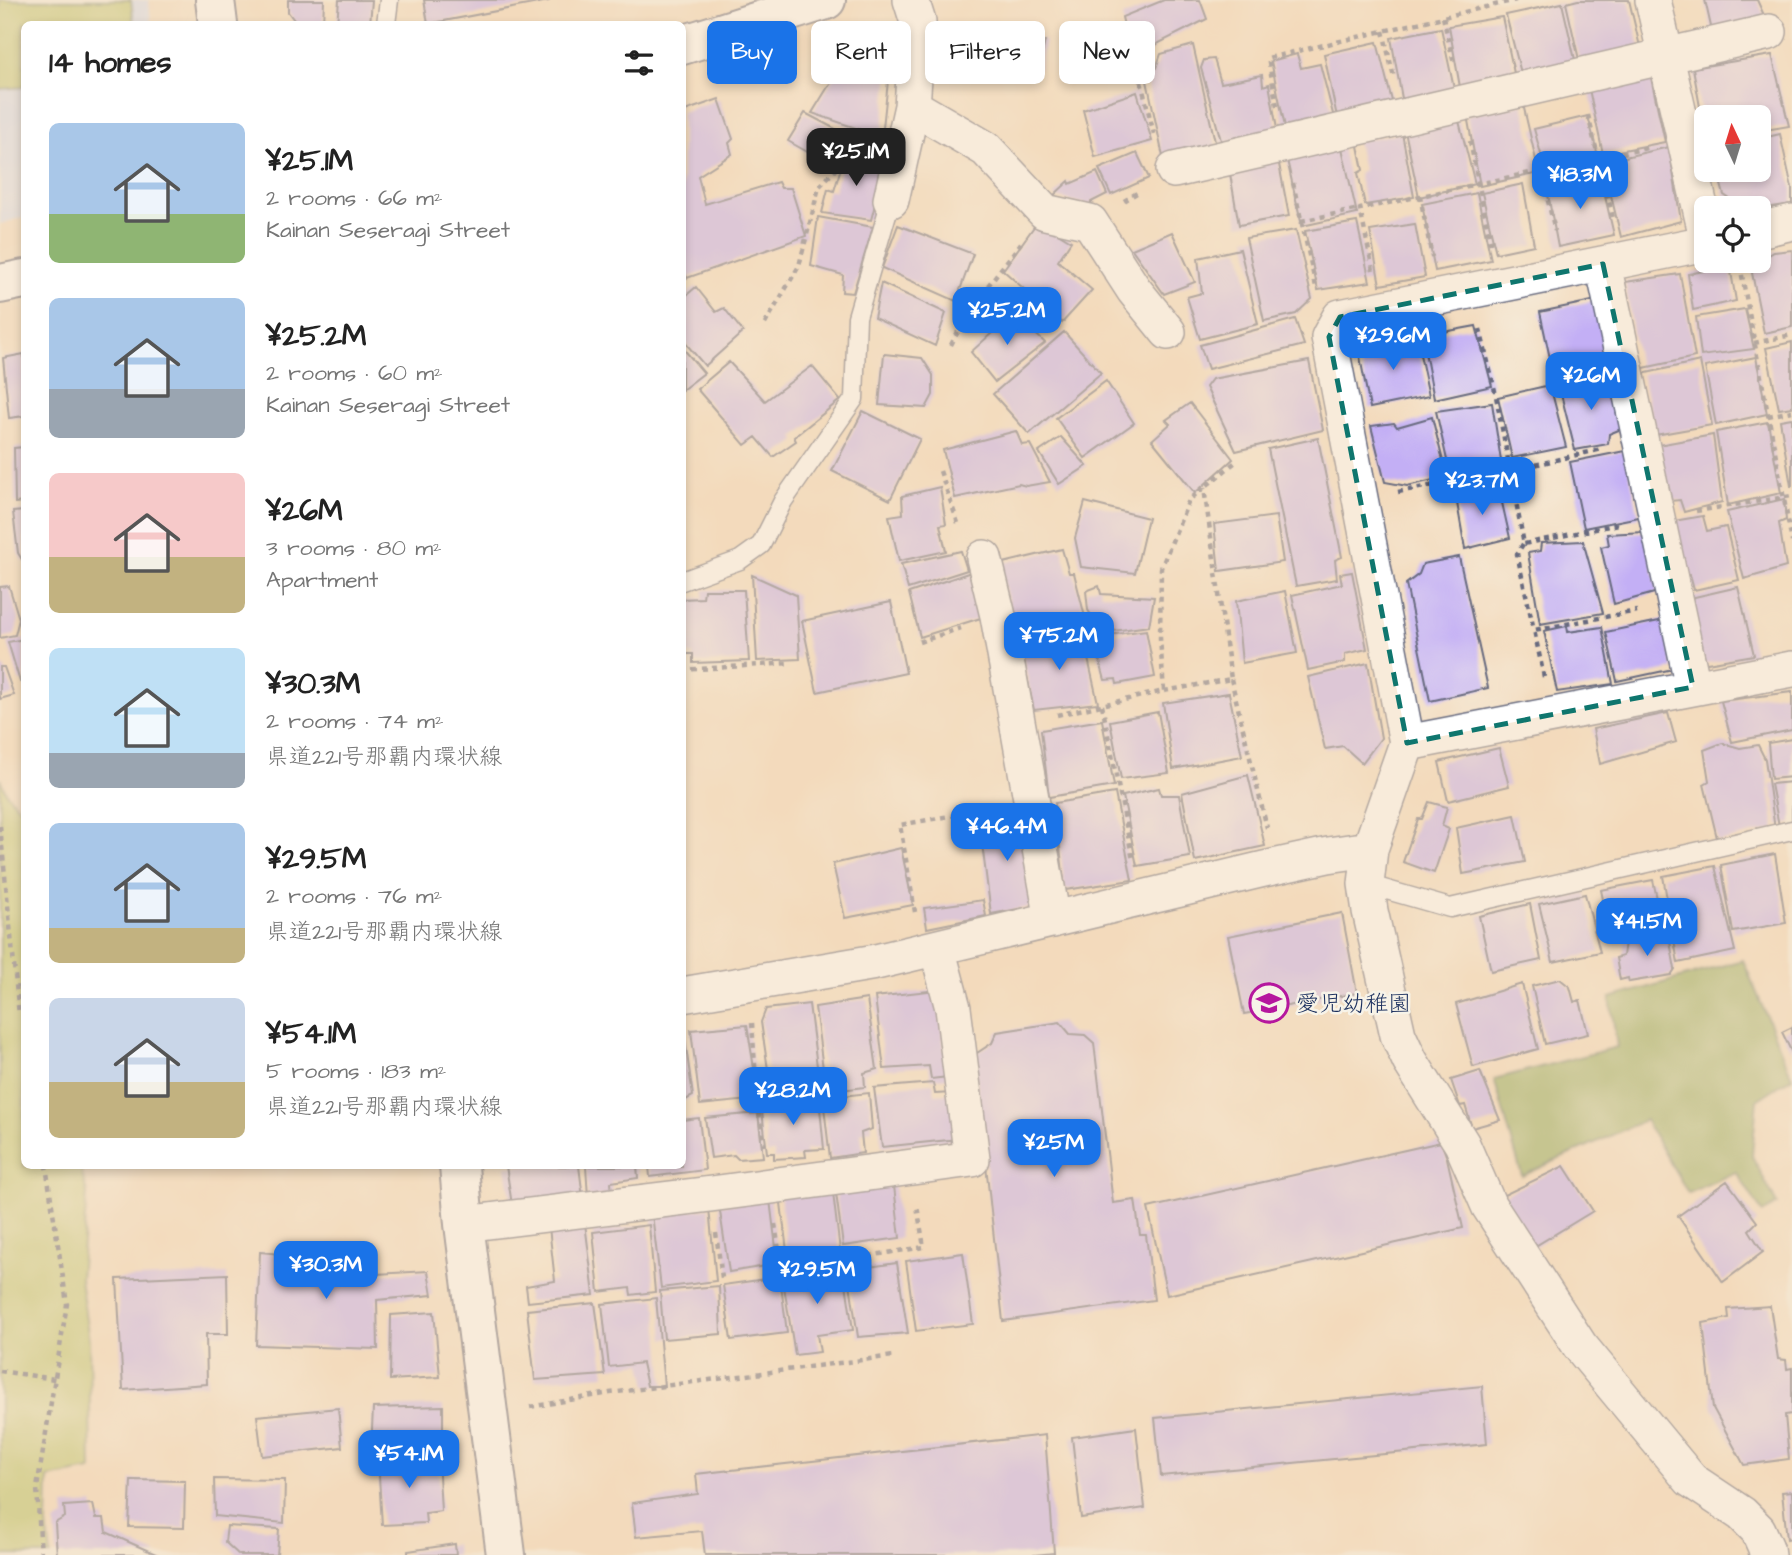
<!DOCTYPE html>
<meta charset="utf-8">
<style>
:root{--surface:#fff;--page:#f2f2f2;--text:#222;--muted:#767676;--accent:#1a73e8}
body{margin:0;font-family:"Architects Daughter","Klee One",sans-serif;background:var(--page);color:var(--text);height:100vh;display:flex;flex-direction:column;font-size:26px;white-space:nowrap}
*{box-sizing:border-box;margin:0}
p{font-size:23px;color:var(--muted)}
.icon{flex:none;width:38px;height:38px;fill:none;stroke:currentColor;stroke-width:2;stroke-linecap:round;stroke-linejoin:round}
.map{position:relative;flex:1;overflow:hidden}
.panel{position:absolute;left:21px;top:21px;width:665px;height:1148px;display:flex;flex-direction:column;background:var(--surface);border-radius:10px;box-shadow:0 4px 10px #0003}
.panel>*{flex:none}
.top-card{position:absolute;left:707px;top:21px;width:665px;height:63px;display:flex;gap:14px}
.needle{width:46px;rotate:356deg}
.tools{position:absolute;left:1694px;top:105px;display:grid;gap:14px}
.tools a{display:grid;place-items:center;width:77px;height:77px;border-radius:10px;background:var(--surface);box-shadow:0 4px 10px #0003;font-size:35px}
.price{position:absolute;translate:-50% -60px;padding:0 16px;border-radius:14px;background:var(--accent);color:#fff;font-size:23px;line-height:46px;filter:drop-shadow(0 2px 4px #0008)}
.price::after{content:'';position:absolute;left:50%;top:42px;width:21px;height:16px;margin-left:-10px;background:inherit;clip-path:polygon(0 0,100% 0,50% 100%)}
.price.on{background:#222;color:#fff}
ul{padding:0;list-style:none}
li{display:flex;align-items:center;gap:21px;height:175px;padding:0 28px}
li span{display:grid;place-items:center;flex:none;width:196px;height:140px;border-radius:10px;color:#555}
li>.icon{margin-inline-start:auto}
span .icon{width:84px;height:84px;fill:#fffc;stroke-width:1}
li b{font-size:30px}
h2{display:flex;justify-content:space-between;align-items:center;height:84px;padding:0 28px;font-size:30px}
.pill{padding:0 24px;border-radius:10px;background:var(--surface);box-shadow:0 4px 10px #0003;font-size:24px;line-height:63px}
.pill.on{background:var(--accent);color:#fff}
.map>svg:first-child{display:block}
.built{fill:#cddbfa}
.green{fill:#b7c466;stroke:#697a62;stroke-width:2}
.forest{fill:#91aa5b;stroke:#566c5c;stroke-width:2}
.building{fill:#c3aff5}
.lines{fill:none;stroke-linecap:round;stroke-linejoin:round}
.service-casing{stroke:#676b7f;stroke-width:21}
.minor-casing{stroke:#676b7f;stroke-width:38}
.tertiary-casing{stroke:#676b7f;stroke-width:42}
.secondary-casing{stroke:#676b7f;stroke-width:42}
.path{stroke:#676b7f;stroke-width:4.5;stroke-dasharray:5 5;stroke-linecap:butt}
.service{stroke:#fff;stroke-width:18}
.minor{stroke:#fff;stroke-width:35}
.tertiary{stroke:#fff;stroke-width:38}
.secondary{stroke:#fff;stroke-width:38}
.marked{fill:none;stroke:#0f766e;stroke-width:5;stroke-dasharray:14 9;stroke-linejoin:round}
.labels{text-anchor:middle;stroke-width:5;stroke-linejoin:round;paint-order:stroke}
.poi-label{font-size:23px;fill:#1b2f5e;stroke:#f7f3e8;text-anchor:start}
</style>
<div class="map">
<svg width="1792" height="1555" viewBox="0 0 1792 1555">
<rect width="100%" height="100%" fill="#f7f3e8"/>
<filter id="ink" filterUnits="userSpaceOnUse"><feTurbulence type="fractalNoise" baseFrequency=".0143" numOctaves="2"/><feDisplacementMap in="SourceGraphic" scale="14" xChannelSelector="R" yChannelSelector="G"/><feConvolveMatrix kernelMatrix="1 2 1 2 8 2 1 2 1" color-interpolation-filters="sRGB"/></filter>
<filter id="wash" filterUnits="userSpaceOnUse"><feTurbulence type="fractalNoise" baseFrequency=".00686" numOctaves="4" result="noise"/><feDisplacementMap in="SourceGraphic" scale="28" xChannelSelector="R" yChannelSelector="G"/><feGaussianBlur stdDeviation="1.57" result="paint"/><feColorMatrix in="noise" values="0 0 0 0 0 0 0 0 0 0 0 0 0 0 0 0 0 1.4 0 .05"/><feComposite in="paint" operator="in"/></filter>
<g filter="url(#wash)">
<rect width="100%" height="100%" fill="#f3dabc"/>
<path class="built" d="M0,0H149L151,24H24V217L0,224Z"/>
<path class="green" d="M0,0H131L134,24H24V87L0,89Z
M0,779L7,794L24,813V1166H80L87,1193L80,1279L89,1340L91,1470L48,1478L47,1525L51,1555H0Z"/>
<path class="forest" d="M1743,960L1792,1077L1757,1100L1752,1156L1777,1204L1763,1213L1736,1172L1688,1193L1645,1120L1522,1176L1494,1079L1617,1047L1610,998Z"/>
<g id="blocks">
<path class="building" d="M288,0H324L323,24H297L288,12Z
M339,0H372L370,24H337Z
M424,0H549V1L428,24Z
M1164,0H1200L1207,19L1157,44L1148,54L1132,60L1122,17Z
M1578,0H1629L1641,51L1580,64L1566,3Z
M1705,0H1757L1769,26L1714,40Z
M1562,3L1576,64L1522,77L1506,15Z
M1502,17L1515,78L1460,87L1449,26Z
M1441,28L1455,93L1403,104L1391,38Z
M979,29L1045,41L1038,70L980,57Z
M1377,42L1393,105L1337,117L1324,54Z
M892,44L882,137L812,113L847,56Z
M1193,45L1216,146L1163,157L1145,71L1156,68L1161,54Z
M1297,54L1301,68L1320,64L1334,118L1285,127L1271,61Z
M1772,55L1789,126L1759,131V117H1706L1705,135L1693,68Z
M1214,59L1221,83L1262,75L1263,86L1269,84L1277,129L1222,144L1201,68L1204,60Z
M1648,64L1665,142L1603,154L1587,80Z
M1137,92L1152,141L1095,157L1083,110Z
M719,99L733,139L729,143L732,154L698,176L705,204L778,182L781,188H791L806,236L687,278L682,267V112Z
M1523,104L1539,173L1480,186L1467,115Z
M805,113L845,134L827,163L788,141Z
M1588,116L1599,160L1546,172L1534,129Z
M1459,121L1475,184L1419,197L1405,131Z
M1402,133L1414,197L1365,205L1358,173L1363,170L1357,141Z
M1780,134L1792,188V204L1759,209L1744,208L1724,195L1717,170H1759V139Z
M1669,147L1681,221L1621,237L1603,162Z
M1342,148L1357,214L1302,226L1287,160Z
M855,152L879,155L881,181L871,220L822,213L828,189L834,191L840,171Z
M1137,153L1149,178L1111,195L1099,169Z
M1278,159L1289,216L1239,225L1229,168Z
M1097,172L1107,194L1091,202L1092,206L1053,196L1069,181L1070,184Z
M1600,175L1614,235L1558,247L1545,179H1557L1561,195L1573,193L1570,181Z
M1523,184L1534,245L1496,253L1482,193Z
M1477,193L1491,260L1435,271L1422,204Z
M818,217L873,227L853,293L842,292L843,275L811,266Z
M1038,221L1071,241L1058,261L1092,290L1062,323L1003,270Z
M1357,222L1370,282L1318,290L1305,231Z
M1415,224L1425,277L1380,285L1370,231Z
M898,225L973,254L956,301L882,268Z
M1296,230L1312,299L1296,314L1264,321L1246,238Z
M1172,232L1195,282L1164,294L1132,249Z
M1240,249L1258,324L1200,339L1187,297L1202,293L1198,258Z
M1792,250V327L1764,333L1752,273L1760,260L1774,252Z
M1730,266L1736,301L1693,310L1688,274Z
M1680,274L1695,357L1639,369L1625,282Z
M881,283L946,313L935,346L874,318Z
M696,287L716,312L724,308L743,332L705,366L682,339V299Z
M1597,300L1608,356L1583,360L1586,371L1554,377L1540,312Z
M1745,309L1754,349L1701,356L1696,317Z
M1014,313L1045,343L995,382L971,352Z
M1295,319L1304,345L1208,369L1200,345Z
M1476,326L1492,386L1434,399L1422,336Z
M1064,332L1101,373L1029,434L993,394Z
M1416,336L1429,396L1370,408L1358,347Z
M1792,342V407L1779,409L1766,348Z
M682,347L704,373L682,390Z
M24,354V416L9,418L3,358Z
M884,354L922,358L933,375V395L926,408L879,405Z
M1756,357L1767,414L1716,425L1705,367Z
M1309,361L1323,430L1236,451L1206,387L1212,379Z
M1700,361L1712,425L1655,435L1642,374Z
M729,362L765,401L812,366L840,400L794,437L796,441L773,457L756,437L745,445L697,389Z
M1614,379L1621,429L1609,434L1608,444L1575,450L1559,386Z
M1106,381L1134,423L1085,458L1056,418Z
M1550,385L1566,447L1512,458L1498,397Z
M1190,403L1233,459L1195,493L1152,440L1170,424L1166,420Z
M1492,403L1502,467L1451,478L1436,411Z
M863,411L920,439L890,500L832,471Z
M1432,417L1447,477L1407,486L1385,482L1371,426L1394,423L1397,427Z
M1792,418V486H1791L1780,420Z
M1768,422L1781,493L1728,505L1716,432Z
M1016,431L1022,445L1030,444L1050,482L1026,486L1019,484L955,498L943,450Z
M1713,435L1722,502L1684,512L1680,500L1670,501L1658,445Z
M1061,437L1087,466L1059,484L1039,452Z
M1318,438L1342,557L1335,560L1337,579L1296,586L1268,449Z
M24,447V502L15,503L14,448Z
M1625,451L1639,517L1584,528L1570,462Z
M1498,485L1510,538L1465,549L1456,497Z
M940,487L946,524L940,525L946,551L899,561L889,516L903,514L902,496Z
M1784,499L1786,520L1779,523L1786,567L1744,579L1727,512Z
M1085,502L1148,518L1135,573L1081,567L1075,538Z
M24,511V563L18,553L13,512Z
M1276,516L1283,562L1219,571L1214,524Z
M1703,516L1707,531L1726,527L1739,580L1694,590L1690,575H1683L1668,522Z
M1645,532L1658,592L1614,604L1601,547L1609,545L1607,534Z
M1583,541L1603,613L1540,624L1528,553L1540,551L1541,543Z
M1062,549L1069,573H1074L1087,625L1017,638L999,564Z
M961,551L967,570L908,589L901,564Z
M1459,557L1488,688L1430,701L1406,584L1419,574L1423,564Z
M971,572L987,616L920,637L909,593Z
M1352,572L1367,649L1345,654V662L1308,670L1292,595L1342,584L1340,574Z
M752,575L796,595L800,659L757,661Z
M9,586L19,619L15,635L0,638V587Z
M1099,586L1101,594L1154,597L1149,626L1106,632L1104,627H1098L1088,610L1086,591Z
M1738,587L1754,655L1701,664L1686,599Z
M704,590H744L749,661L693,663V654H682V599L703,598Z
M1285,591L1297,653L1242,663L1236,601Z
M891,602L906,673L817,692L802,621Z
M1664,620L1673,669L1617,681L1606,632Z
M1567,626L1568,632L1602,627L1613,684L1557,692L1544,631Z
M1146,630L1155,677L1117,684L1116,679L1105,680L1097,651L1102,636Z
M1082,632L1098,703L1034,710L1020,643Z
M24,639V681L20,682L8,642Z
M1368,663L1381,738L1362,763L1343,746L1325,749L1308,677Z
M0,667H4L14,695L0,699Z
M1792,692V730L1732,742L1721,701Z
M1229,693L1242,756L1173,769L1163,703Z
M1158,712L1169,773L1121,779L1110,721Z
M1668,713L1676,742L1600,764L1593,729Z
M1102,720L1114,786L1049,797L1041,730Z
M1792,739V777L1771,779L1768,743Z
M1722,743L1740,748L1758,745L1765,759L1775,829L1718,842L1704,784L1709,781L1704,750Z
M1499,748L1509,786L1448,801L1439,762Z
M1248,775L1265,846L1195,861L1182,793Z
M1792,782V822L1779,826L1771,784Z
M1159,788L1161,795H1179L1190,857L1137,866L1123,796Z
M1115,793L1132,880L1065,890L1055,803Z
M1429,802L1447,807L1442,826L1449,829L1434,873L1403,862L1418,819H1422Z
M1022,812L1035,906L991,914L979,820Z
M1515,815L1525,862L1463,874L1456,828Z
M901,848L913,905L845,918L833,864Z
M1775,854L1786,923L1733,932L1721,865Z
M1715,866L1735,951L1678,963L1663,876Z
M1653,880L1663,927L1612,941L1601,890Z
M1585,894L1600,952L1553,962L1539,904Z
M983,900L986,916L927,928L924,908Z
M1530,904L1541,960L1491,971L1479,916Z
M1342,913L1357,993L1244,1014L1228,936Z
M1668,931L1675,969L1671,975L1629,982L1628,978L1620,980L1616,958L1623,956L1625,942Z
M1560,979L1570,987L1574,1002L1580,1000L1588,1034L1545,1044L1532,986Z
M1522,984L1538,1049L1473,1067L1456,1004Z
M937,990L948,1077L931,1079L929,1066L884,1069L875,997Z
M867,999L877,1069L864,1073L865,1087L826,1092L815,1007Z
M809,1004L818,1074L821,1084L818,1092L772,1097L761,1022L766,1009Z
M1060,1022L1070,1034L1085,1035L1094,1043L1113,1203L1135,1200L1140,1235H1146L1154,1300L1003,1321L974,1055L992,1043L997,1032Z
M747,1025L759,1099L700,1105L691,1030Z
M1792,1027V1053L1782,1032Z
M684,1033L693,1096L682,1102V1034Z
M1480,1071L1500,1120L1472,1128L1465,1105L1460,1106L1451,1080Z
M933,1083L935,1094L952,1093L958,1139L882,1147L874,1088Z
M869,1093L872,1129L861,1133L863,1153L830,1158L823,1098Z
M819,1098L824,1149L805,1150L806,1157L774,1159V1153H767L761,1102Z
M758,1113L763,1157L738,1159L734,1155L711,1158L705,1118Z
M699,1118L705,1170L650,1177L649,1166H682V1120Z
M1441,1142L1447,1158L1463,1228L1167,1295L1148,1208Z
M506,1166H579L583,1198L512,1205Z
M586,1166H637L638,1178L611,1182L612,1195L588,1197Z
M1564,1166L1593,1211L1532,1248L1502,1196Z
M1727,1181L1757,1222L1749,1230L1763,1252L1723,1282L1678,1216Z
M894,1186L900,1238L843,1246L836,1193Z
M833,1193L840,1251L788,1259L780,1195Z
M770,1200L778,1264L729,1272L719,1205Z
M709,1208L716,1281L661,1288L652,1214Z
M585,1223L594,1295L528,1302L526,1286L555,1281L549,1227Z
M649,1225L655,1292L631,1295L630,1288L599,1292L593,1232Z
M260,1252L356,1261V1272L376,1274L428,1271L432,1295L377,1300L378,1349L256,1345Z
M963,1253L973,1324L916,1331L906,1261Z
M897,1263L908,1333L858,1337L848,1270Z
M843,1264L853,1330L817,1335L820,1352L795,1355L782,1274Z
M227,1274L228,1334H206L207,1384L123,1390L117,1279Z
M780,1277L787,1333L731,1340L723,1285Z
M719,1286L721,1334L664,1339L660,1291Z
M656,1298L664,1386H647L642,1363L609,1367L602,1304Z
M595,1303L605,1375L535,1380L527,1310Z
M1770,1306L1778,1359L1786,1360L1787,1369L1792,1368V1414L1785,1415L1789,1459L1744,1465L1713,1408L1703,1323L1729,1318L1728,1309Z
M434,1312L440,1377L390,1380L391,1315Z
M1482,1386L1487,1444L1161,1476L1155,1418Z
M443,1406V1448L371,1450L373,1408Z
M338,1408L342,1447L262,1456L257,1416Z
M1136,1428L1145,1508L1081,1518L1072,1437Z
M1045,1435L1054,1553L1035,1555H705L702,1531L636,1537L632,1503L698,1494L696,1474Z
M438,1458L441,1511L425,1513L426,1523L382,1525L378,1460Z
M214,1479L285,1480L284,1523L215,1516Z
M131,1480L185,1481L184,1528L129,1527Z
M1792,1491V1538L1787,1539L1782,1492Z
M93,1504L96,1518H104L106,1532L158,1555H57L55,1523L65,1517L64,1506Z
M227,1526L279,1529L277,1555H239L225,1542Z
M455,1544L456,1555H408V1551Z"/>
</g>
</g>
<g filter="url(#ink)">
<use href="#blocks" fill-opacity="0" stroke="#676b7f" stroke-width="2"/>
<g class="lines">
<g class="service-casing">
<path id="service" d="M386,24L389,0
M682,581L740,560L761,545L783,501L854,399L857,317L891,200
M1366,884L1450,908L1792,830"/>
</g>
<g class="minor-casing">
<path id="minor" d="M911,0L918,22L912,106L986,149L1045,212L1090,222L1134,290L1168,332
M1653,0L1706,233
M1174,170L1769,32
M891,200L912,106
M1759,230L1792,222
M1603,264L1693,687
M984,558L998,616L1053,920
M1407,743L1792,669
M1370,849L1366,884L1370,911L1398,1035L1410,1061L1462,1144L1489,1206L1580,1346L1691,1480L1742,1514L1758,1530L1766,1548L1767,1555
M682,995L876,962L1264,869L1328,855L1370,849L1407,743L1329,337L1340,317L1706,243
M464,1224L711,1194L972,1159L953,1008L937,948"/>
</g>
<g class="tertiary-casing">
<path id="tertiary" d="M215,0L218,24"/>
</g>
<g class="secondary-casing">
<path id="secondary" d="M682,45L826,0
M0,284L24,279
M459,1166L464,1224L506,1555"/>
</g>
<path class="path" d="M1443,17L1454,64
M1383,31L1394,78
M1141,82L1154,134
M1277,106L1268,58L1516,0
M1588,115L1614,222
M1470,141L1491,246
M1541,171L1555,231
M1293,183L1316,287
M1420,196L1432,257
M1124,201L1140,191
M1301,221L1360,209
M1740,265L1792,542
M1373,270L1360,209L1647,148
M765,324L799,266L819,187L861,142
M1480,329L1495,391L1524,544L1619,524
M1754,343L1792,335
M951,345L969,310L1021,243
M1768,416L1792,411
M940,471L959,526
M1398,492L1509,471L1602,449
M1696,511L1792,496
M1523,544L1517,554L1534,630
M919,642L961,628
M682,670L791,663
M1544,677L1534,630L1637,611
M1231,679L1267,828
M1164,691L1231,679L1204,488
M1102,705L1133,860
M1057,715L1164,691L1160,638L1161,568L1189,500L1238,460
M0,826L19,1015
M915,912L900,825L966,813
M752,1023L758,1107L764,1146
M775,1224L782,1270
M716,1233L722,1278
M849,1259L924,1247L917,1206
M0,1371L55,1379
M530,1407L610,1393L893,1356
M41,1555L37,1488L67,1304L46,1166"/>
<use href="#service" class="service"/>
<use href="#minor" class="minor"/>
<use href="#tertiary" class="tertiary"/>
<use href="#secondary" class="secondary"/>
</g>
</g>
<path d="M0 0H1792V1555H0ZM1603,264L1693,687L1407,743L1329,337L1340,317Z" fill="#f3dabc" fill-opacity=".55" fill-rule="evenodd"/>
<path class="marked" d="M1603,264L1693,687L1407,743L1329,337L1340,317Z"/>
<defs>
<g id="school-ring" transform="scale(2.0125)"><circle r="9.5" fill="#f7f3e8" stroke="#b5179e" stroke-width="1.5"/><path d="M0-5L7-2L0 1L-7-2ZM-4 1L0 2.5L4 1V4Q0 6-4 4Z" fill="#b5179e"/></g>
</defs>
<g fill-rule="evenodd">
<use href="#school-ring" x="1269" y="1003"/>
</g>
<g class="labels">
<g class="poi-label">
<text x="1296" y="1011">愛児幼稚園</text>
</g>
</g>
</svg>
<div class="tools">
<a><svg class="needle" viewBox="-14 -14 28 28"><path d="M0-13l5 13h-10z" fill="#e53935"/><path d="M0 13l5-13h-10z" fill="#767676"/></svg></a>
<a><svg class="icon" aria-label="locate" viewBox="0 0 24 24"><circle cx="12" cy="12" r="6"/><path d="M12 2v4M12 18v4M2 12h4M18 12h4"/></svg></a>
</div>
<b class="price on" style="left:856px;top:188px">¥25.1M</b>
<b class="price" style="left:1580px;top:211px">¥18.3M</b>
<b class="price" style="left:1007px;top:347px">¥25.2M</b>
<b class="price" style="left:1393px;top:372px">¥29.6M</b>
<b class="price" style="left:1591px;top:412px">¥26M</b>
<b class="price" style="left:1482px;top:517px">¥23.7M</b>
<b class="price" style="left:1059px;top:672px">¥75.2M</b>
<b class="price" style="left:1007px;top:863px">¥46.4M</b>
<b class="price" style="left:1647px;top:958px">¥41.5M</b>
<b class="price" style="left:793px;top:1127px">¥28.2M</b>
<b class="price" style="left:1054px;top:1179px">¥25M</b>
<b class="price" style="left:326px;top:1301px">¥30.3M</b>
<b class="price" style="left:817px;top:1306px">¥29.5M</b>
<b class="price" style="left:409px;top:1490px">¥54.1M</b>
<div class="top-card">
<a class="pill on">Buy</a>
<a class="pill">Rent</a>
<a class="pill">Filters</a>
<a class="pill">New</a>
</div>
<section class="panel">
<h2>14 homes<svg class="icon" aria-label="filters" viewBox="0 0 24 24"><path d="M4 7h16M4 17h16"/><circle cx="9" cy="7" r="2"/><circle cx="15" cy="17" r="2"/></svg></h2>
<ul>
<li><span style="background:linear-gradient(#a9c7e8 65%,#8fb573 0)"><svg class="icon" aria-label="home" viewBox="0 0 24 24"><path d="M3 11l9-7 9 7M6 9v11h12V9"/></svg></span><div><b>¥25.1M</b><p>2 rooms · 66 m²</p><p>Kainan Seseragi Street</p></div></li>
<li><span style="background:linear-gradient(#a9c7e8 65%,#9aa5b1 0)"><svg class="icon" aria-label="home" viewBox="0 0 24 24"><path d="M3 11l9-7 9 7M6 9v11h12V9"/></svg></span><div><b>¥25.2M</b><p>2 rooms · 60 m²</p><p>Kainan Seseragi Street</p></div></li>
<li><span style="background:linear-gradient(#f6c9c9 60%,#c2b280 0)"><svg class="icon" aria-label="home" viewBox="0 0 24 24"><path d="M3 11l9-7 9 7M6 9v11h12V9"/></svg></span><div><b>¥26M</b><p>3 rooms · 80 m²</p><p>Apartment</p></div></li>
<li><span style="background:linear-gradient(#bfe0f5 75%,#9aa5b1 0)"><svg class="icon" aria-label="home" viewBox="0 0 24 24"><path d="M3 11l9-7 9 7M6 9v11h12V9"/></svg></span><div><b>¥30.3M</b><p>2 rooms · 74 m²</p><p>県道221号那覇内環状線</p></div></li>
<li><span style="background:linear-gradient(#a9c7e8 75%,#c2b280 0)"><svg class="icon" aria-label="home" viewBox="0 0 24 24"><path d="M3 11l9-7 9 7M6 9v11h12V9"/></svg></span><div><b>¥29.5M</b><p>2 rooms · 76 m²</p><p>県道221号那覇内環状線</p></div></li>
<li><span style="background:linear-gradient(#c9d6e8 60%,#c2b280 0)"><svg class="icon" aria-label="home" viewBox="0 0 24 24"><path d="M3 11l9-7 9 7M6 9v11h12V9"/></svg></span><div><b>¥54.1M</b><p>5 rooms · 183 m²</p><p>県道221号那覇内環状線</p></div></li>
</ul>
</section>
</div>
